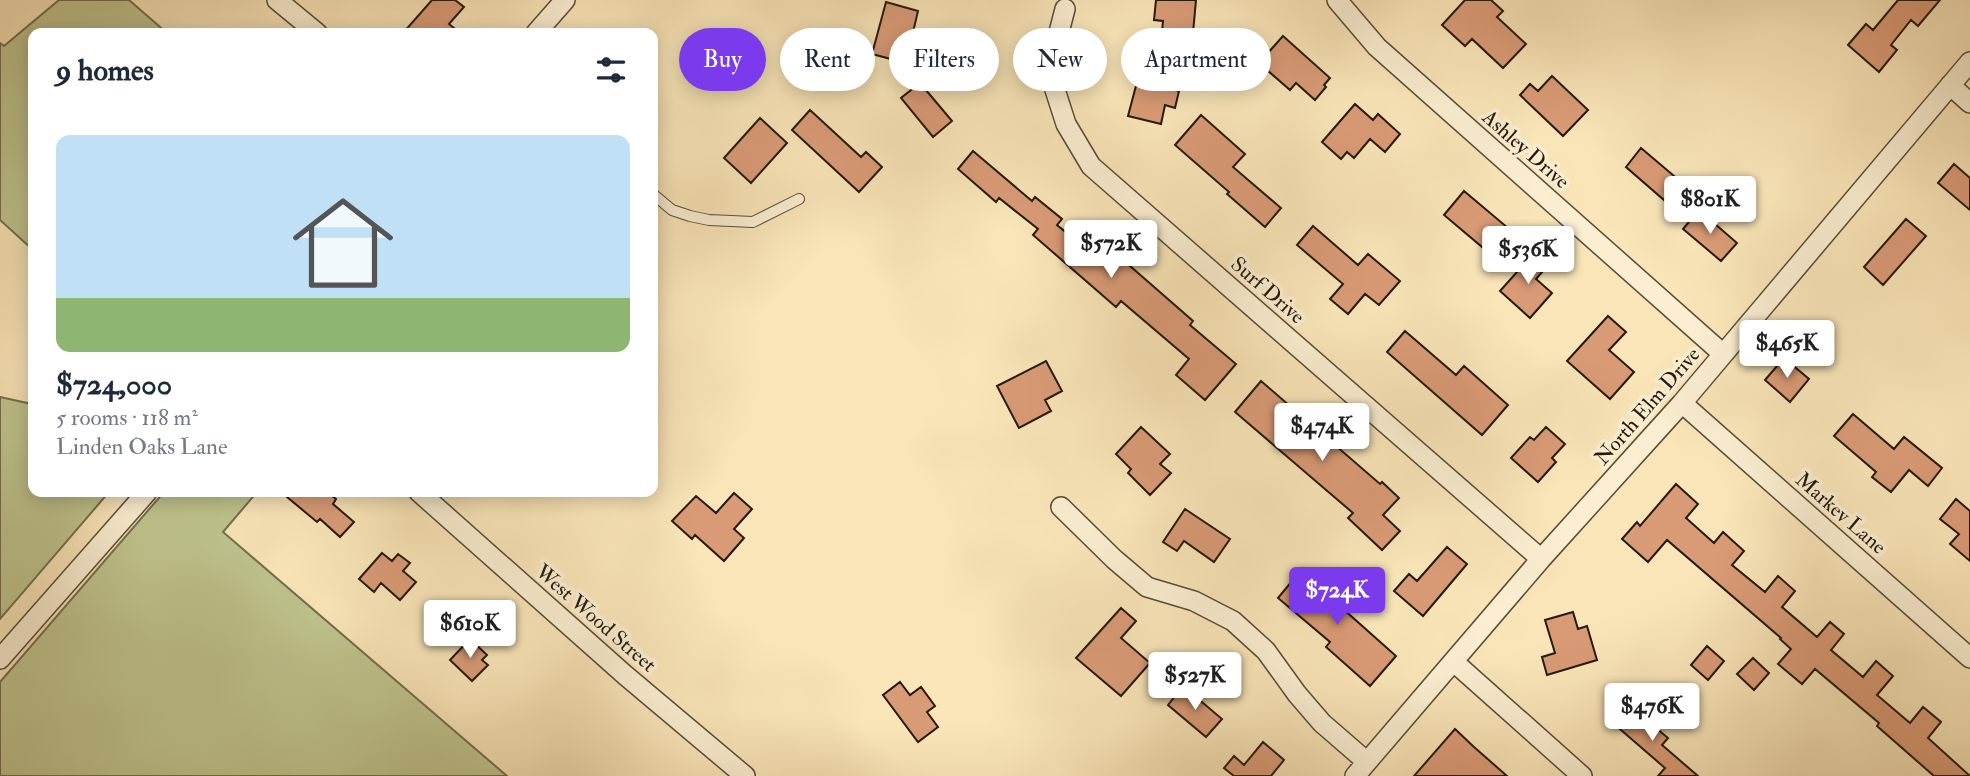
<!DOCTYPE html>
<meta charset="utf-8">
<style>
:root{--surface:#fff;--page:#f6f6f7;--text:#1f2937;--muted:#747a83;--accent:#7c3aed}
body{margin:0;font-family:"IM FELL Double Pica",serif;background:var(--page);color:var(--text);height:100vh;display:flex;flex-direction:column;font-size:26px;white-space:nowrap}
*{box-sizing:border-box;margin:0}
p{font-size:23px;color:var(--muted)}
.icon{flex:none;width:38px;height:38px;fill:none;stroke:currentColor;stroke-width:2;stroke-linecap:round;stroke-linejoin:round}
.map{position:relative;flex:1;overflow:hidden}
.panel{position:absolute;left:28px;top:28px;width:630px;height:469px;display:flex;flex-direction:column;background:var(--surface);border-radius:14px;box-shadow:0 4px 18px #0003}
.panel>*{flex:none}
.banner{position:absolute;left:679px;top:28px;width:665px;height:63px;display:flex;gap:14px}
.price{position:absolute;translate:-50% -60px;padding:0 16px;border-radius:7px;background:#fff;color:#222;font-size:23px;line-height:46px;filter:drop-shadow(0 2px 4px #0008)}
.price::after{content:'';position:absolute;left:50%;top:42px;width:21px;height:16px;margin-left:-10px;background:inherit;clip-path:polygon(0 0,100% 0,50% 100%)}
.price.selected{background:var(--accent);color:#fff}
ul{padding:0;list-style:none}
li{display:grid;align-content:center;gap:14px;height:371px;padding:0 28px}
li span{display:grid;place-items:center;height:217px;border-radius:14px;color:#555}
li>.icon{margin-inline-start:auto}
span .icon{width:126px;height:126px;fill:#fffc;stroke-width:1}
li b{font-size:30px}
h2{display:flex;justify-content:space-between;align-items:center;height:84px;padding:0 28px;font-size:30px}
.chip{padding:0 24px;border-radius:32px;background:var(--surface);box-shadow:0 4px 18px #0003;font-size:24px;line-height:63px}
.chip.selected{background:var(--accent);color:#fff}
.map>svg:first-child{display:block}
.green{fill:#bfc48e;stroke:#726e4c;stroke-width:2}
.building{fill:#d99b76;stroke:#24190b;stroke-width:2}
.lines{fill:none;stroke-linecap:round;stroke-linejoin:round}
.service-casing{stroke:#594c36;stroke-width:12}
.minor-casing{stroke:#594c36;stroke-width:22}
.service{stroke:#fbeed1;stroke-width:10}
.minor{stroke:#fbeed1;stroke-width:19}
.labels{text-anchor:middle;stroke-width:7;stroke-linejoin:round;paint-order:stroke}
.street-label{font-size:21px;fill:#24190b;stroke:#fbeed1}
</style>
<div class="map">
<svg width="1970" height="776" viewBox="0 0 1970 776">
<rect width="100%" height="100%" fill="#f9e5b8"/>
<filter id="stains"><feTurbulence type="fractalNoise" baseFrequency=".00286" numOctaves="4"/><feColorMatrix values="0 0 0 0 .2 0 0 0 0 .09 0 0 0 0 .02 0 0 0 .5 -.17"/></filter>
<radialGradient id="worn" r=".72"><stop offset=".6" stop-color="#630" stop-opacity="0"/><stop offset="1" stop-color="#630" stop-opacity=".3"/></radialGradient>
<path class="green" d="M59,0H129L167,33H33V250L0,220V43L4,46Z
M0,397L32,404L33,402V492H109L0,619Z
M164,492H257L223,532L507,776H0V682Z"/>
<path class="building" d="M432,0H455L464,7L449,24L460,33H403Z
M1156,0H1196L1192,44L1161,41L1163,21L1154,20Z
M1465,0H1491L1503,11L1497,17L1526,44L1503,68L1472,39L1465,46L1442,25Z
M1898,0H1940L1918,26L1911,20L1891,45L1897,50L1879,72L1848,45L1866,24L1873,30Z
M886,2L918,11L910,45L926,49L921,67L872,54Z
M1283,36L1330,78L1324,85L1326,87L1315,100L1296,83L1290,90L1259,63Z
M1141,67L1175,76L1171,89L1179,91L1175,108L1165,105L1161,124L1128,116Z
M1552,76L1588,110L1563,136L1520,95L1530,84L1538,91Z
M920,83L952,121L933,137L901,98Z
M1355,104L1373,120L1378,114L1400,134L1385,152L1370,139L1354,158L1347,152L1341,159L1322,142Z
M810,110L861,157L866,152L882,167L859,192L792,130Z
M1201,115L1245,154L1233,167L1281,208L1265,227L1227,194L1229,192L1175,145Z
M760,118L787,143L751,183L724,158Z
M1641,148L1680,181L1664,200L1626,167Z
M973,151L1032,201L1035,197L1062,219L1057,225L1088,250L1098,238L1193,321L1190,325L1236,364L1205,400L1176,375L1189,359L1121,301L1116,307L1033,235L1038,229L999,198L996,202L958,169Z
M1954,164L1970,178V210L1938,183Z
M1464,191L1508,228L1488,252L1444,215Z
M1699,210L1737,243L1721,261L1683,229Z
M1906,219L1926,236L1883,285L1864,267Z
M1313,226L1358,265L1368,254L1400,281L1379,305L1365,294L1348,314L1330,299L1343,284L1297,245Z
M1535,252L1549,264L1536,279L1552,293L1530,318L1500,291Z
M1608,316L1626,332L1609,350L1634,372L1610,399L1567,361Z
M1405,331L1456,375L1464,366L1508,405L1482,435L1387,352Z
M1784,358L1809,379L1790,402L1765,380Z
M1046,361L1062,391L1045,400L1051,411L1019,428L997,386Z
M1261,381L1380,484L1382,482L1399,498L1383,515L1400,531L1382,550L1348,518L1353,513L1235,412Z
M1853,414L1894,449L1904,437L1942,468L1928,486L1909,470L1891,492L1872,477L1876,472L1834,436Z
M1141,427L1170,454L1160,464L1171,473L1150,495L1128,473L1131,469L1116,454Z
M1546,427L1565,444L1552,458L1556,462L1538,482L1511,458L1530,437L1534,440Z
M1676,484L1698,504L1686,518L1714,543L1723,532L1744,551L1732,565L1765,592L1778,576L1795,591L1782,607L1817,637L1830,622L1844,634L1831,650L1863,677L1876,661L1893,676L1877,695L1910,723L1923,707L1941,722L1928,738L1970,776H1934L1877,726L1879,723L1815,669L1802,684L1778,664L1791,649L1780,639L1781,638L1667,540L1648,562L1622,539L1637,522L1640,526Z
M281,492H327L336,499L333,504L354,522L340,537L320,519L317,522Z
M734,493L752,509L734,529L744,538L724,561L695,535L692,539L672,521L696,496L716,513Z
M1956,499L1970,511V561L1950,544L1959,534L1940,519Z
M1185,509L1230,539L1214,562L1184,541L1177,551L1163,542Z
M1447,547L1467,564L1423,616L1394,591L1409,574L1417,581Z
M382,553L392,561L398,554L410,563L403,571L416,582L400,600L381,583L374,592L359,579Z
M1303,568L1344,603L1341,607L1396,656L1370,686L1326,647L1330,642L1278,598Z
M1121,608L1136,621L1121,638L1150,663L1121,696L1076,658Z
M1573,612L1578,629L1587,626L1597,660L1547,675L1542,657L1555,653L1545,620Z
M470,639L487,655L482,660L488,665L472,681L450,660Z
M1707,646L1724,661L1708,680L1691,665Z
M1753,658L1769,673L1754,690L1737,674Z
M900,682L910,695L921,687L935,706L927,712L938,727L918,742L883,695Z
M1183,686L1222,719L1206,737L1168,705Z
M1630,706L1668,738L1662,745L1698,776H1658L1665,768L1614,724Z
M1455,729L1474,747L1507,776H1414Z
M1263,742L1284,760L1271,776H1234L1224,768L1234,756L1244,765Z"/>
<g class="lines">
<g class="service-casing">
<path id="service" d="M653,194L672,210L690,216L709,220L753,222L799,199"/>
</g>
<g class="minor-casing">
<path id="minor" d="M277,0L317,33
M1337,0L1377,47L1723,354
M1065,9L1049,71L1066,124L1091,166L1541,559
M536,33L565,0
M1950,85L1970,103
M1682,403L1970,658
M419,492L625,675L745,776
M1061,507L1114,559L1147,587L1194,601L1233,621L1266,651L1297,694L1322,723L1367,762
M0,659L147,492
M1454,662L1582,776
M1355,776L1541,559L1682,403L1970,62"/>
</g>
<use href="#service" class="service"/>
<use href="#minor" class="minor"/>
</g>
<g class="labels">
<g class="street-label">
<text transform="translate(1526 149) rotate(41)" y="7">Ashley Drive</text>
<text transform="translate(1268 290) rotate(41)" y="7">Surf Drive</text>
<text transform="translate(1647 406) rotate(-49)" y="7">North Elm Drive</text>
<text transform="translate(1841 513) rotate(41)" y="7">Markev Lane</text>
<text transform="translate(596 618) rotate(41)" y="7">West Wood Street</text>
</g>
</g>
<rect width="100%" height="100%" filter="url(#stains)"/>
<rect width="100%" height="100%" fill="url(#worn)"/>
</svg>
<b class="price" style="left:1710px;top:236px">$801K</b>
<b class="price" style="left:1111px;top:280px">$572K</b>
<b class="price" style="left:1528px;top:286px">$536K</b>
<b class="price" style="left:1787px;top:380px">$465K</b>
<b class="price" style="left:1322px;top:463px">$474K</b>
<b class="price selected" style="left:1337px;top:627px">$724K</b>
<b class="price" style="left:470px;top:660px">$610K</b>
<b class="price" style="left:1195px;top:712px">$527K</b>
<b class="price" style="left:1652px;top:743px">$476K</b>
<div class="banner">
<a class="chip selected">Buy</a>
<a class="chip">Rent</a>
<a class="chip">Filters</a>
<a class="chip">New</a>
<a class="chip">Apartment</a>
</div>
<section class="panel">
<h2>9 homes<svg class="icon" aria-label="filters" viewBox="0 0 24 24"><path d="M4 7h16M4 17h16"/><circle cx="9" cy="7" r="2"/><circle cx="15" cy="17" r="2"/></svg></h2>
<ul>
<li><span style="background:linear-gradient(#bfe0f5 75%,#8fb573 0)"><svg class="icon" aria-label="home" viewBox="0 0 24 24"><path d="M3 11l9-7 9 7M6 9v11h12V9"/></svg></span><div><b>$724,000</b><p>5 rooms · 118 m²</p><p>Linden Oaks Lane</p></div></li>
</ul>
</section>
</div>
